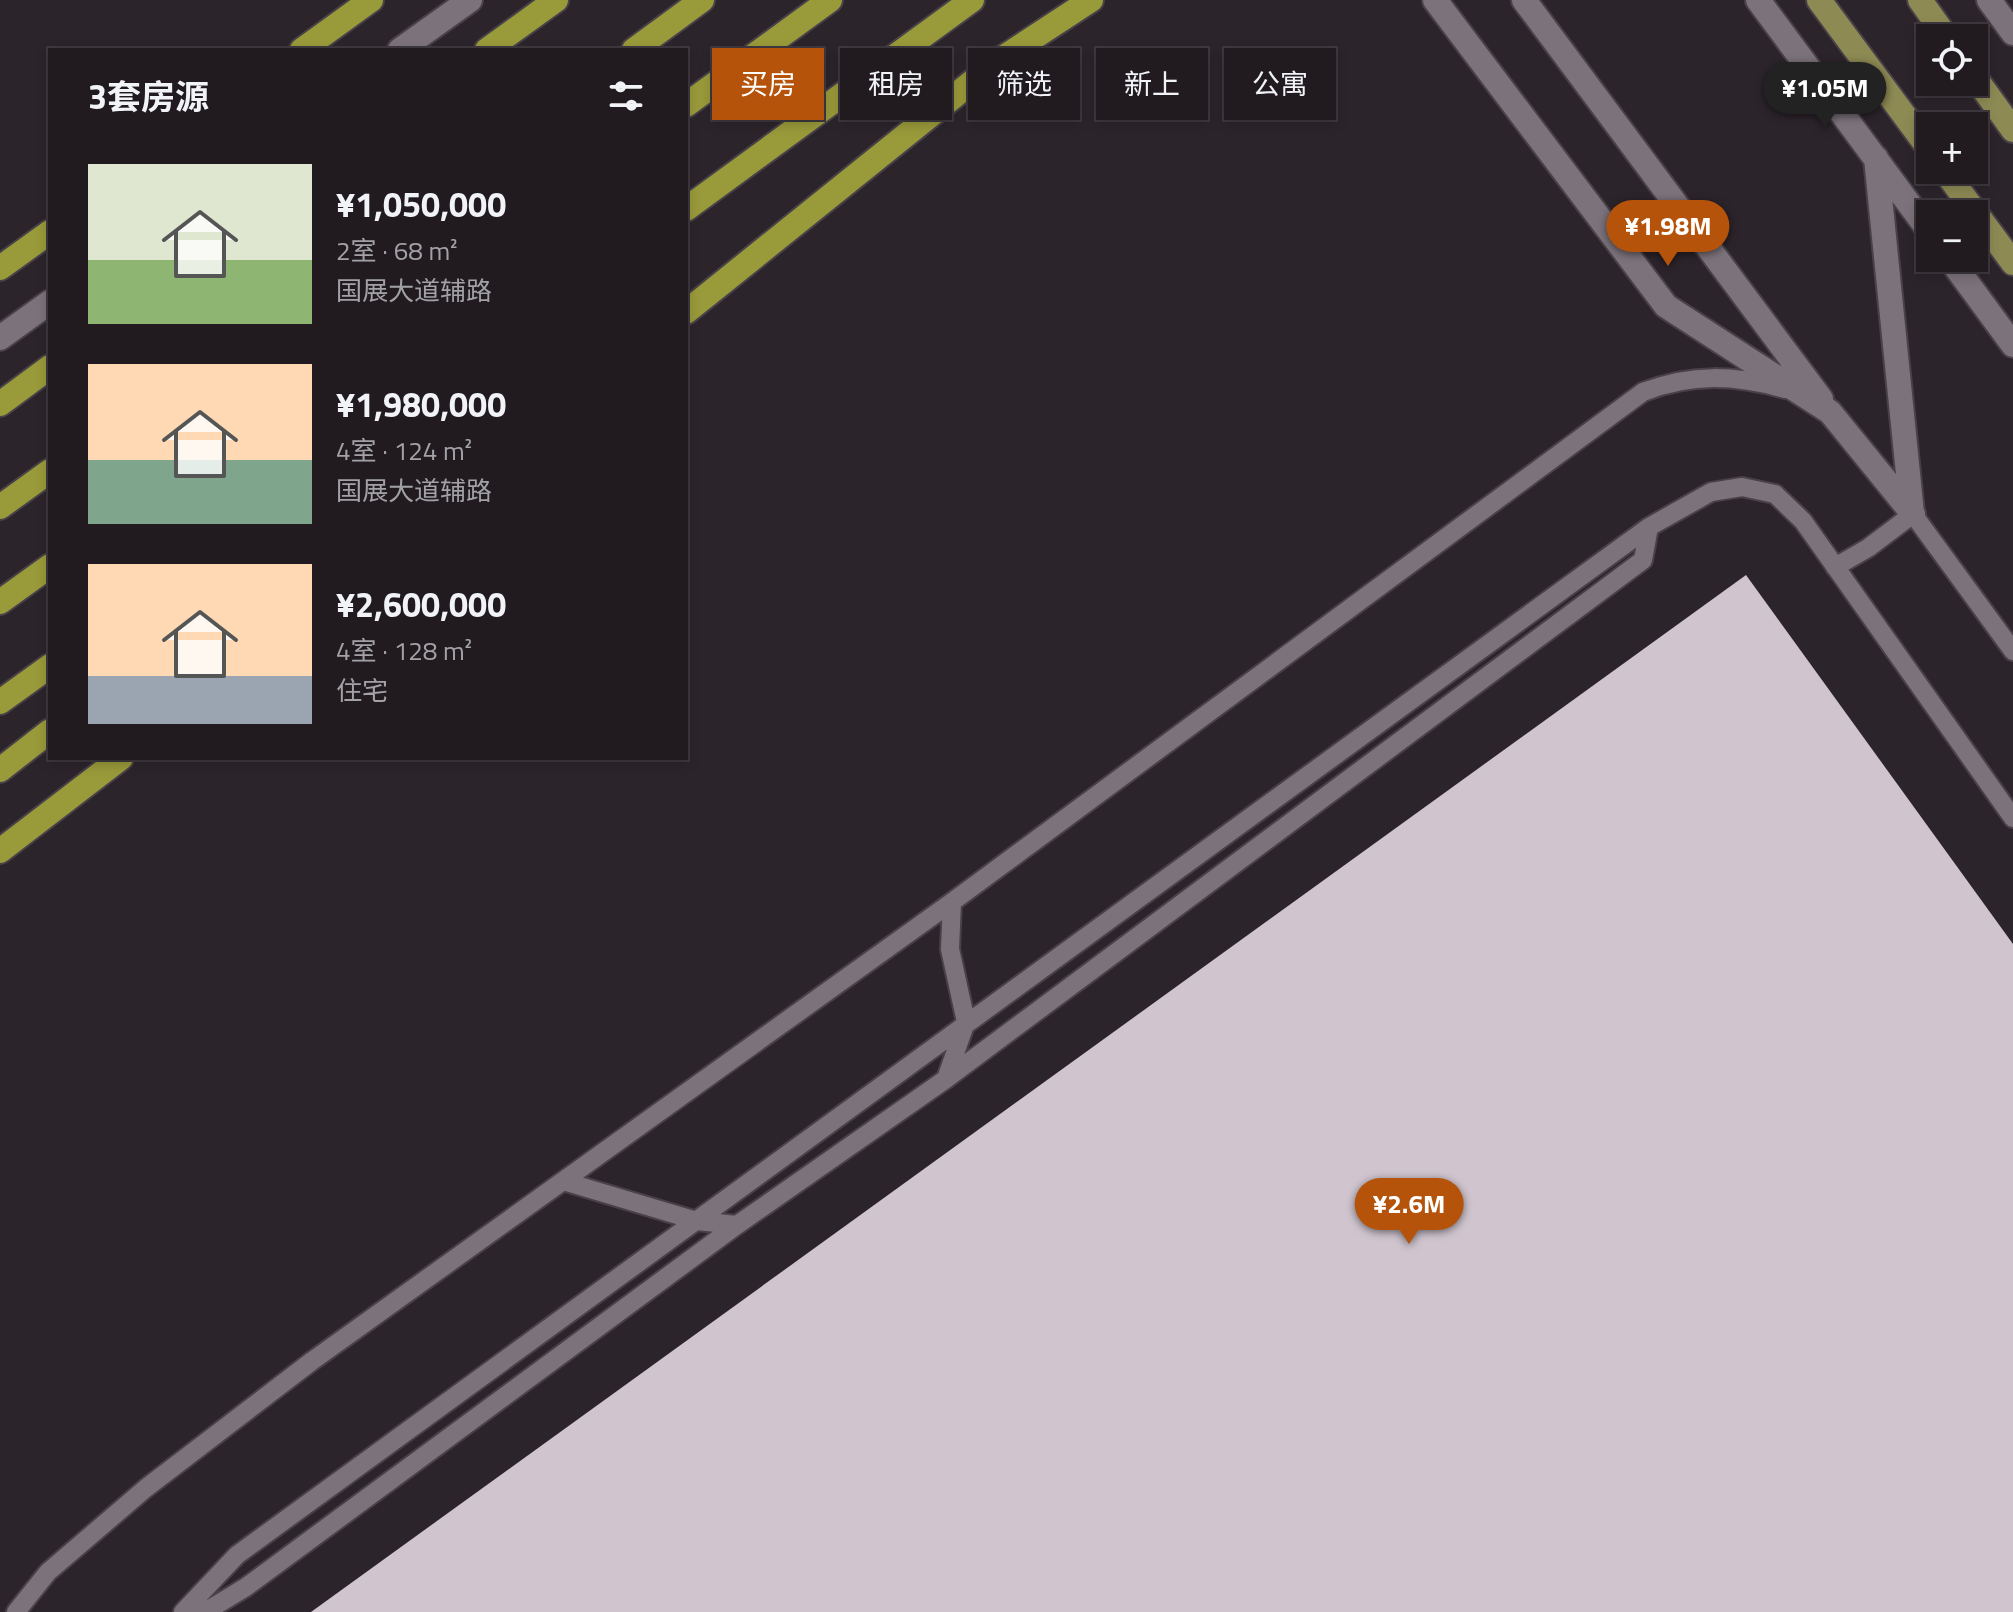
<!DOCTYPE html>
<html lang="zh">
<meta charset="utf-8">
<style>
:root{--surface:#211b20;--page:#292429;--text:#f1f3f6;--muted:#a2a1a5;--line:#3e393e;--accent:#b45309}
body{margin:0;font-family:"Titillium Web","Noto Sans SC",sans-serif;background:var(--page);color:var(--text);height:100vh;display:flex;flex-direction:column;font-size:30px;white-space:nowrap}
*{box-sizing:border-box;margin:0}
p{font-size:26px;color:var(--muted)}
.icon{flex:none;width:44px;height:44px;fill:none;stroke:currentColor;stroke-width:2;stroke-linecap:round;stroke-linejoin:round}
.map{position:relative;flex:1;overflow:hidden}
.details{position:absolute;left:48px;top:48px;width:640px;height:712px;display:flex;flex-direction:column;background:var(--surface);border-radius:0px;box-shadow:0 4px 12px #0003,0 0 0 2px var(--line)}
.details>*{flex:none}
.hud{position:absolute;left:712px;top:48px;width:760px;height:72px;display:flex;gap:16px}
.buttons{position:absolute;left:1916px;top:24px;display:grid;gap:16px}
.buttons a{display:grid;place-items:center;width:72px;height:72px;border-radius:0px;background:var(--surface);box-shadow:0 4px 12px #0003,0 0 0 2px var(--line);font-size:40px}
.price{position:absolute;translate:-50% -68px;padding:0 18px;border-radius:28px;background:var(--accent);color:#fff;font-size:26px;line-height:52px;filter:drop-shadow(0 2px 4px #0008)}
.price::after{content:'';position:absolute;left:50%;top:48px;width:24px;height:18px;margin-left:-12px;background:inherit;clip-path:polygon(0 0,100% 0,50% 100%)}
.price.selected{background:#222;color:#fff}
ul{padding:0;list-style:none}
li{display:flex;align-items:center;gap:24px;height:200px;padding:0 40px}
li span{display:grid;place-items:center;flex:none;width:224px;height:160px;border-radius:0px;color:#555}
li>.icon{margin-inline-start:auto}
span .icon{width:96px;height:96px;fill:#fffc;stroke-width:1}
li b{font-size:34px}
h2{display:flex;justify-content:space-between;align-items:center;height:96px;padding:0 40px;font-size:34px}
.tag{padding:0 28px;border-radius:0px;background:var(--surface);box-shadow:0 4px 12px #0003,0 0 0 2px var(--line);font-size:28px;line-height:72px}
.tag.selected{background:var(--accent);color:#fff}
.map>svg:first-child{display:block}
.building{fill:#d0c5cf}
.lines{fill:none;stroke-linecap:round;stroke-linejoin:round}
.lane-casing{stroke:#484148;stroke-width:22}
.secondary-casing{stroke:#484148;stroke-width:28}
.primary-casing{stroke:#484148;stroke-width:28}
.highway-casing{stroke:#484148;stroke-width:28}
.lane{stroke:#7c727b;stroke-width:18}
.secondary{stroke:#7c727b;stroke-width:24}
.primary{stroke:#8d8a54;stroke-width:24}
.highway{stroke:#999a3a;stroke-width:24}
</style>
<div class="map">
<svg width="2013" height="1612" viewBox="0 0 2013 1612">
<rect width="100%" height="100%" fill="#2c242b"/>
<path class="building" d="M1746,575L2013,944V1612H311Z"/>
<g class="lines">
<g class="lane-casing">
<path id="lane" d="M1835,567L1868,548L1913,514L2013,651
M946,1079L966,1022L950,949L952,902
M563,1181L697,1221L737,1225
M16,1612L48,1572L146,1488L312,1361L952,902L1643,392C1692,373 1735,375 1785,389
M183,1612L237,1555L1649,527L1711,492L1742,487L1775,494L1803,521L2013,818
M205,1612L246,1587L737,1225L946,1079L1643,560L1649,527"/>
</g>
<g class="secondary-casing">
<path id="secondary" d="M1435,0L1666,306L1830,412L1913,514
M1524,0L1821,399
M1758,0L1930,232
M1989,0L2013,33
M400,50L470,0
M1876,158L1912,513
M1949,258L2013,345
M0,338L50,302"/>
</g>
<g class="primary-casing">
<path id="primary" d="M1819,0L1930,150
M1920,0L1947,38
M1974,76L2013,130
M1944,170L2013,263"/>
</g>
<g class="highway-casing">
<path id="highway" d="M302,50L371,0
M487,50L556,0
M634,50L702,0
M686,105L830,0
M686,209L972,0
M0,268L50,232
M686,312L998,61L1091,0
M0,404L50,367
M0,507L50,471
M0,602L50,566
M0,702L50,666
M0,770L50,731
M0,851L121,758"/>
</g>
<use href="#lane" class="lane"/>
<use href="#secondary" class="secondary"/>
<use href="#primary" class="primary"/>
<use href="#highway" class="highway"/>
</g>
</svg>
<div class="buttons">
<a><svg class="icon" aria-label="locate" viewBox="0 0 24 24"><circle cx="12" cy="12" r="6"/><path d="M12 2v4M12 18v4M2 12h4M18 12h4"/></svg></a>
<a>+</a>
<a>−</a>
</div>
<b class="price selected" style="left:1825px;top:130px">¥1.05M</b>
<b class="price" style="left:1668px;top:268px">¥1.98M</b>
<b class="price" style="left:1409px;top:1246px">¥2.6M</b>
<div class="hud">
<a class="tag selected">买房</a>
<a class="tag">租房</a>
<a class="tag">筛选</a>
<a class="tag">新上</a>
<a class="tag">公寓</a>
</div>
<section class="details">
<h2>3套房源<svg class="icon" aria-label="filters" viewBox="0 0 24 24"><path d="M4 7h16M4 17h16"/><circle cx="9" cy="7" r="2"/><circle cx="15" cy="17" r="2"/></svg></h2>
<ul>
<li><span style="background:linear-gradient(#dfe7d0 60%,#8fb573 0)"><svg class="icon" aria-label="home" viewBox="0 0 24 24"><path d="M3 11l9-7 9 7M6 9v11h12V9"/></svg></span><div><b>¥1,050,000</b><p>2室 · 68 m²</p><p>国展大道辅路</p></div></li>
<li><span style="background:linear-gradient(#ffd9b3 60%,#7fa58c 0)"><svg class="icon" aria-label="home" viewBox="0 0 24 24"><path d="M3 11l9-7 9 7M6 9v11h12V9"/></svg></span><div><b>¥1,980,000</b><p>4室 · 124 m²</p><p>国展大道辅路</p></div></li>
<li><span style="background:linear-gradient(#ffd9b3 70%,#9aa5b1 0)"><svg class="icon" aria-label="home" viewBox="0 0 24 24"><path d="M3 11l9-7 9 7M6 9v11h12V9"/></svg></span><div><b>¥2,600,000</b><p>4室 · 128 m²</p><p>住宅</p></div></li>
</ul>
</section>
</div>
